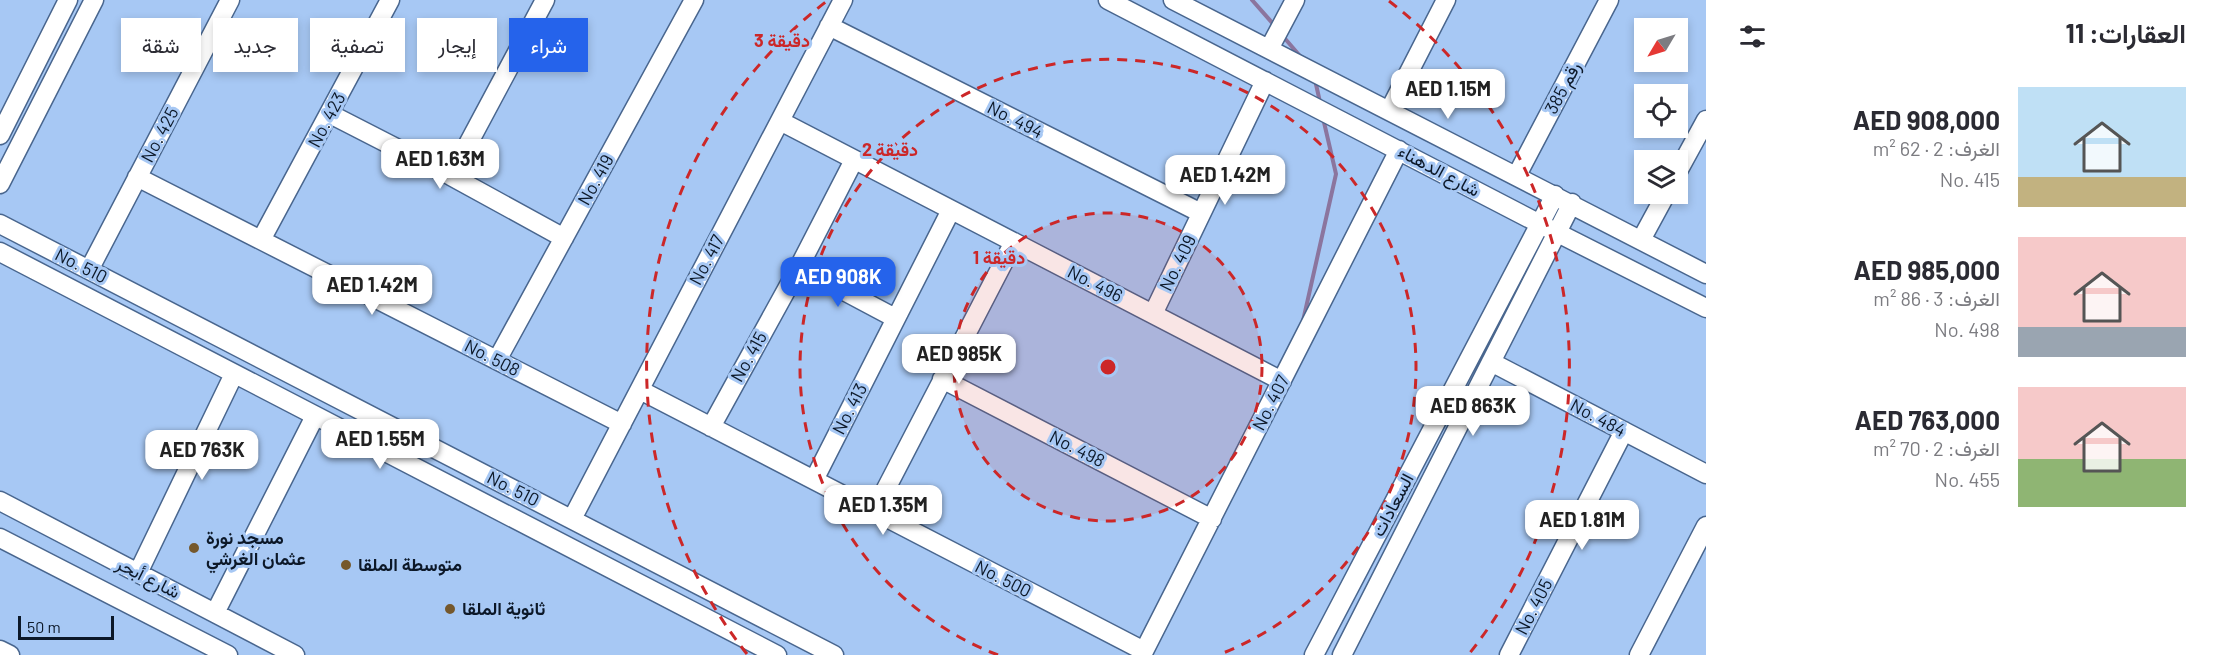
<!DOCTYPE html>
<html lang="ar">
<meta charset="utf-8">
<style>
:root{--surface:#fff;--page:#f2f2f3;--text:#2b2b33;--muted:#7c7c81;--accent:#2563eb}
body{margin:0;font-family:Barlow,Vazirmatn,sans-serif;background:var(--page);color:var(--text);direction:rtl;height:100vh;display:flex;flex-direction:column;font-size:22px;white-space:nowrap}
*{box-sizing:border-box;margin:0}
p{font-size:20px;color:var(--muted)}
.icon{flex:none;width:33px;height:33px;fill:none;stroke:currentColor;stroke-width:2;stroke-linecap:round;stroke-linejoin:round}
.map{position:relative;flex:1;overflow:hidden;direction:ltr}
.details{display:flex;flex-direction:column;background:var(--surface);width:510px}
.details>*{flex:none}
.top-card{position:absolute;left:18px;top:18px;width:570px;height:54px;direction:rtl;display:flex;gap:12px}
.needle{width:39px;rotate:232deg}
.controls{position:absolute;left:1634px;top:18px;display:grid;gap:12px}
.controls a{display:grid;place-items:center;width:54px;height:54px;border-radius:0px;background:var(--surface);box-shadow:0 3px 9px #0003;font-size:30px}
.scale{position:absolute;left:18px;bottom:15px;width:96px;box-sizing:border-box;padding-left:6px;border:3px solid #0c1828;border-top:0;font-size:16px;line-height:21px;white-space:nowrap;color:#0c1828;-webkit-text-stroke:4px #a7c8f4;paint-order:stroke}
.price{position:absolute;translate:-50% -51px;padding:0 14px;border-radius:12px;background:#fff;color:#222;font-size:20px;line-height:39px;filter:drop-shadow(0 2px 3px #0008)}
.price::after{content:'';position:absolute;left:50%;top:36px;width:18px;height:14px;margin-left:-9px;background:inherit;clip-path:polygon(0 0,100% 0,50% 100%)}
.price.current{background:var(--accent);color:#fff}
ul{padding:0;list-style:none}
li{display:flex;align-items:center;gap:18px;height:150px;padding:0 30px}
li span{display:grid;place-items:center;flex:none;width:168px;height:120px;border-radius:0px;color:#555}
li>.icon{margin-inline-start:auto}
span .icon{width:72px;height:72px;fill:#fffc;stroke-width:1}
li b{font-size:26px}
h2{display:flex;justify-content:space-between;align-items:center;height:72px;padding:0 30px;font-size:26px}
.chip{padding:0 21px;border-radius:0px;background:var(--surface);box-shadow:0 3px 9px #0003;font-size:21px;line-height:54px}
.chip.current{background:var(--accent);color:#fff}
main{display:flex;flex:1;min-height:0}
.map>svg:first-child{display:block}
.lines{fill:none;stroke-linecap:round;stroke-linejoin:round}
.stream{stroke:#8b759e;stroke-width:4}
.minor-casing{stroke:#49668e;stroke-width:21}
.minor{stroke:#fff;stroke-width:18}
.ring{fill:none;stroke:#cc2728;stroke-width:3;stroke-dasharray:10 8}
.poi-dot{fill:#75582c;stroke:#a7c8f4;stroke-width:2}
.labels{text-anchor:middle;stroke-width:6;stroke-linejoin:round;paint-order:stroke}
.street-label{font-size:18px;fill:#0c1828;stroke:#a7c8f4}
.poi-label{font-size:18px;font-weight:bold;fill:#0c1828;stroke:#a7c8f4;text-anchor:start}
.centre{fill:#cc2728;stroke:#a7c8f4;stroke-width:3}
.ring-label{font-size:18px;text-anchor:middle;font-weight:bold;fill:#cc2728;stroke:#a7c8f4;stroke-width:6;stroke-linejoin:round;paint-order:stroke}
</style>
<main>
<section class="details">
<h2>العقارات: 11<svg class="icon" aria-label="filters" viewBox="0 0 24 24"><path d="M4 7h16M4 17h16"/><circle cx="9" cy="7" r="2"/><circle cx="15" cy="17" r="2"/></svg></h2>
<ul>
<li><span style="background:linear-gradient(#bfe0f5 75%,#c2b280 0)"><svg class="icon" aria-label="home" viewBox="0 0 24 24"><path d="M3 11l9-7 9 7M6 9v11h12V9"/></svg></span><div><b>AED 908,000</b><p>الغرف: 2 · 62 m²</p><p>No. 415</p></div></li>
<li><span style="background:linear-gradient(#f6c9c9 75%,#9aa5b1 0)"><svg class="icon" aria-label="home" viewBox="0 0 24 24"><path d="M3 11l9-7 9 7M6 9v11h12V9"/></svg></span><div><b>AED 985,000</b><p>الغرف: 3 · 86 m²</p><p>No. 498</p></div></li>
<li><span style="background:linear-gradient(#f6c9c9 60%,#8fb573 0)"><svg class="icon" aria-label="home" viewBox="0 0 24 24"><path d="M3 11l9-7 9 7M6 9v11h12V9"/></svg></span><div><b>AED 763,000</b><p>الغرف: 2 · 70 m²</p><p>No. 455</p></div></li>
</ul>
</section>
<div class="map">
<svg width="1706" height="655" viewBox="0 0 1706 655">
<rect width="100%" height="100%" fill="#a7c8f4"/>
<g class="lines">
<path class="stream" d="M1252,0L1275,26
M1281,34L1300,56
M1315,80L1320,102
M1303,321L1336,174L1323,118"/>
<g class="minor-casing">
<path id="minor" d="M1108,0L1540,224L1706,308
M1173,0L1706,274
M829,26L1201,213
M1269,49L1295,0
M1389,111L1446,0
M330,114L451,176L564,238
M780,121L1282,381
M0,135L68,0
M1677,173L1706,120
M1517,175L1609,0
M451,176L545,0
M137,177L622,424
M0,184L94,0
M0,224L834,655
M261,240L390,0
M1641,240L1666,194
M0,252L777,655
M799,267L895,318
M89,270L230,0
M1153,314L1265,81
M497,360L694,0
M1491,362L1706,474
M942,379L1212,519
M640,390L1144,651
M711,427L799,267L854,160
M814,480L951,210
M0,501L295,655
M874,512L1014,242
M572,519L843,0
M0,538L228,655
M138,573L234,374
M215,613L315,416
M0,650L10,655
M1142,655L1399,150
M1314,655L1555,195
M1342,655L1572,203
M1509,655L1624,431
M1639,655L1706,526"/>
</g>
<use href="#minor" class="minor"/>
</g>
<circle cx="1108" cy="367" r="154" fill="#cc2728" fill-opacity=".12"/>
<g class="ring">
<circle cx="1108" cy="367" r="154"/>
<path d="M998 655A308 308 0 1 1 1218 655"/>
<path d="M747 654A461 461 0 0 1 827 1M1389 1A461 461 0 0 1 1469 654"/>
</g>
<g class="poi-dot">
<circle cx="194" cy="548" r="6"/>
<circle cx="346" cy="565" r="6"/>
<circle cx="450" cy="609" r="6"/>
</g>
<g class="labels">
<g class="street-label">
<text transform="translate(1563 88) rotate(-62)" y="6">رقم 385</text>
<text transform="translate(327 120) rotate(-62)" y="6">No. 423</text>
<text transform="translate(1015 120) rotate(27)" y="6">No. 494</text>
<text transform="translate(160 135) rotate(-62)" y="6">No. 425</text>
<text transform="translate(1439 171) rotate(28)" y="6">شارع الدهناء</text>
<text transform="translate(596 180) rotate(-61)" y="6">No. 419</text>
<text transform="translate(707 260) rotate(-62)" y="6">No. 417</text>
<text transform="translate(1178 263) rotate(-64)" y="6">No. 409</text>
<text transform="translate(81 266) rotate(27)" y="6">No. 510</text>
<text transform="translate(1095 284) rotate(27)" y="6">No. 496</text>
<text transform="translate(749 357) rotate(-61)" y="6">No. 415</text>
<text transform="translate(492 358) rotate(27)" y="6">No. 508</text>
<text transform="translate(1271 403) rotate(-63)" y="6">No. 407</text>
<text transform="translate(850 409) rotate(-63)" y="6">No. 413</text>
<text transform="translate(1598 418) rotate(28)" y="6">No. 484</text>
<text transform="translate(1077 449) rotate(27)" y="6">No. 498</text>
<text transform="translate(513 489) rotate(27)" y="6">No. 510</text>
<text transform="translate(1393 505) rotate(-62)" y="6">السعادات</text>
<text transform="translate(148 578) rotate(27)" y="6">شارع أبحر</text>
<text transform="translate(1003 579) rotate(27)" y="6">No. 500</text>
<text transform="translate(1534 607) rotate(-63)" y="6">No. 405</text>
</g>
<g class="poi-label">
<text x="206" y="544">مسجد نورة<tspan x="206" dy="21">عثمان الغرشي</tspan></text>
<text x="358" y="571">متوسطة الملقا</text>
<text x="462" y="615">ثانوية الملقا</text>
</g>
</g>
<circle cx="1108" cy="367" r="9" class="centre"/>
<g class="ring-label">
<text x="782" y="47">3 دقيقة</text>
<text x="890" y="156">2 دقيقة</text>
<text x="999" y="264">1 دقيقة</text>
</g>
</svg>
<div class="controls">
<a><svg class="needle" viewBox="-14 -14 28 28"><path d="M0-13l5 13h-10z" fill="#e53935"/><path d="M0 13l5-13h-10z" fill="#7c7c81"/></svg></a>
<a><svg class="icon" aria-label="locate" viewBox="0 0 24 24"><circle cx="12" cy="12" r="6"/><path d="M12 2v4M12 18v4M2 12h4M18 12h4"/></svg></a>
<a><svg class="icon" aria-label="layers" viewBox="0 0 24 24"><path d="M12 4l9 5-9 5-9-5zM3 14l9 5 9-5"/></svg></a>
</div>
<div class="scale">50 m</div>
<b class="price" style="left:1448px;top:120px">AED 1.15M</b>
<b class="price" style="left:440px;top:190px">AED 1.63M</b>
<b class="price" style="left:1225px;top:206px">AED 1.42M</b>
<b class="price current" style="left:838px;top:308px">AED 908K</b>
<b class="price" style="left:372px;top:316px">AED 1.42M</b>
<b class="price" style="left:959px;top:385px">AED 985K</b>
<b class="price" style="left:1473px;top:437px">AED 863K</b>
<b class="price" style="left:380px;top:470px">AED 1.55M</b>
<b class="price" style="left:202px;top:481px">AED 763K</b>
<b class="price" style="left:883px;top:536px">AED 1.35M</b>
<b class="price" style="left:1582px;top:551px">AED 1.81M</b>
<div class="top-card">
<a class="chip current">شراء</a>
<a class="chip">إيجار</a>
<a class="chip">تصفية</a>
<a class="chip">جديد</a>
<a class="chip">شقة</a>
</div>
</div>
</main>
